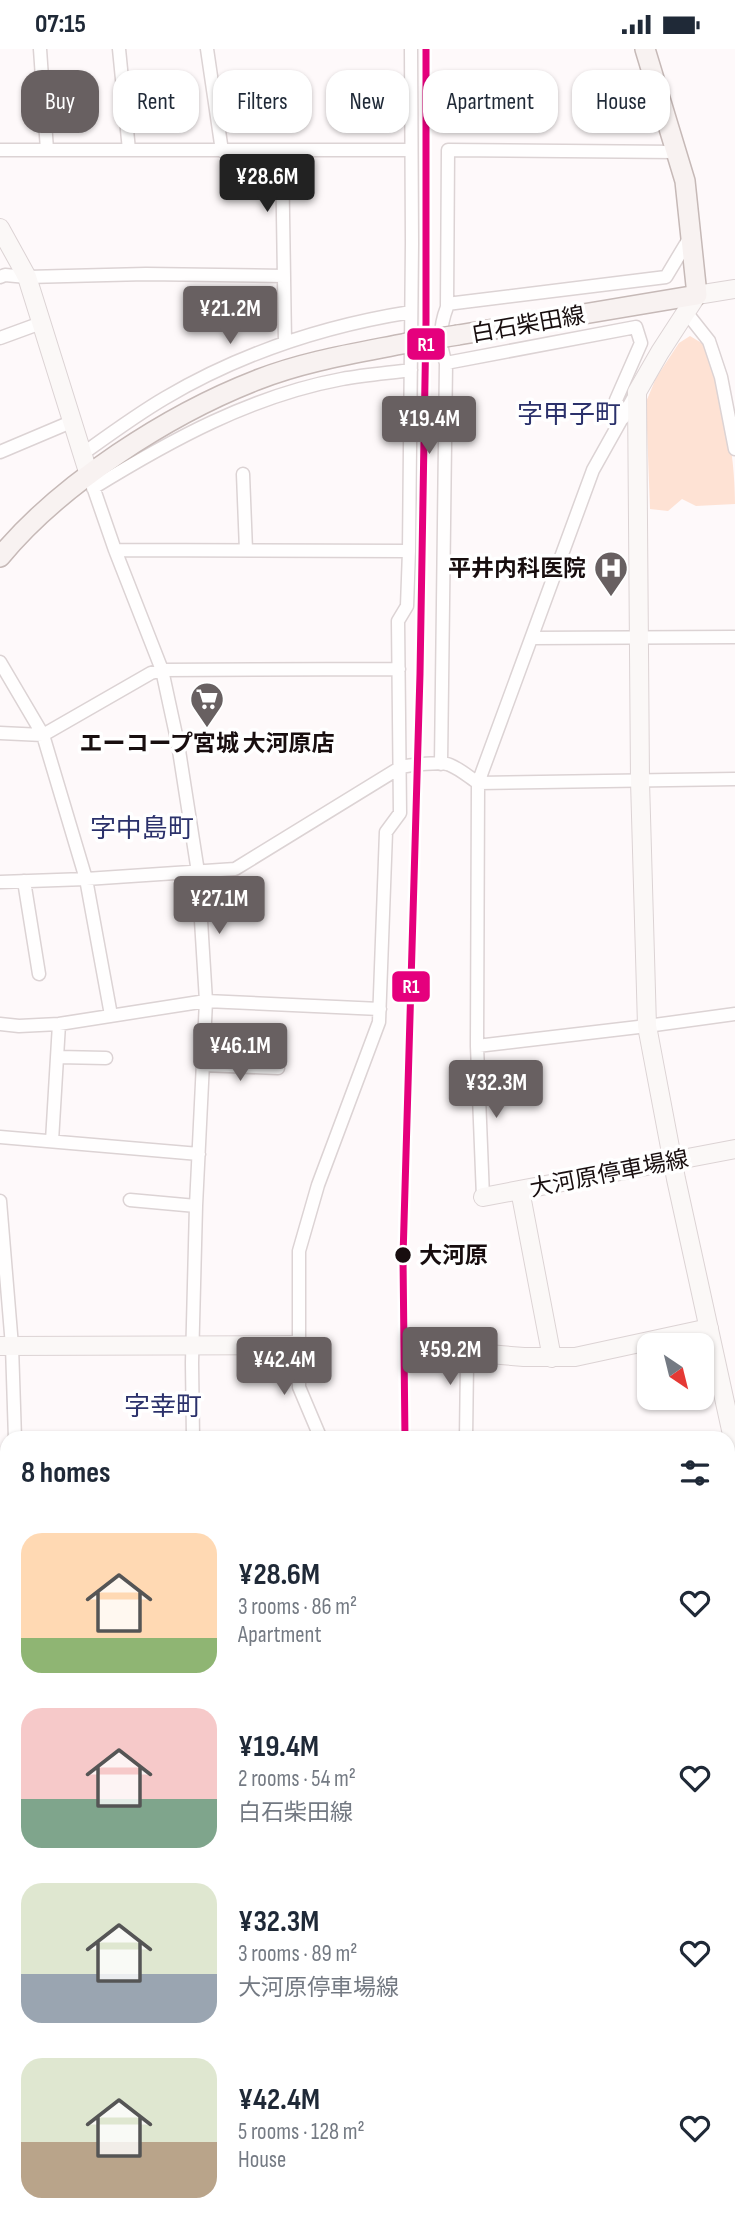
<!DOCTYPE html>
<meta charset="utf-8">
<style>
:root{--surface:#fff;--page:#f6f6f7;--text:#1f2937;--muted:#747a83;--accent:#686061}
body{margin:0;font-family:"Sofia Sans Condensed","Noto Sans JP",sans-serif;background:var(--page);color:var(--text);height:100vh;display:flex;flex-direction:column;font-size:26px;white-space:nowrap}
*{box-sizing:border-box;margin:0}
p{font-size:23px;color:var(--muted)}
.icon{flex:none;width:38px;height:38px;fill:none;stroke:currentColor;stroke-width:2;stroke-linecap:round;stroke-linejoin:round}
.map{position:relative;flex:1;overflow:hidden}
.side{position:absolute;left:0px;top:1382px;width:735px;height:800px;display:flex;flex-direction:column;background:var(--surface);border-radius:21px 21px 0 0;box-shadow:0 2px 5px #0004}
.side>*{flex:none}
.guide{position:absolute;left:21px;top:21px;width:693px;height:63px;display:flex;gap:14px}
.needle{width:46px;rotate:145deg}
.buttons{position:absolute;left:637px;top:1284px;display:grid;gap:14px}
.buttons a{display:grid;place-items:center;width:77px;height:77px;border-radius:14px;background:var(--surface);box-shadow:0 2px 5px #0004;font-size:35px}
.price{position:absolute;translate:-50% -60px;padding:0 16px;border-radius:7px;background:var(--accent);color:#fff;font-size:23px;line-height:46px;filter:drop-shadow(0 2px 4px #0008)}
.price::after{content:'';position:absolute;left:50%;top:42px;width:21px;height:16px;margin-left:-10px;background:inherit;clip-path:polygon(0 0,100% 0,50% 100%)}
.price.selected{background:#222;color:#fff}
ul{padding:0;list-style:none}
li{display:flex;align-items:center;gap:21px;height:175px;padding:0 21px}
li span{display:grid;place-items:center;flex:none;width:196px;height:140px;border-radius:21px;color:#555}
li>.icon{margin-inline-start:auto}
span .icon{width:84px;height:84px;fill:#fffc;stroke-width:1}
li b{font-size:30px}
h2{display:flex;justify-content:space-between;align-items:center;height:84px;padding:0 21px;font-size:30px}
.pill{padding:0 24px;border-radius:21px;background:var(--surface);box-shadow:0 2px 5px #0004;font-size:24px;line-height:63px}
.pill.selected{background:var(--accent);color:#fff}
.status{display:flex;justify-content:space-between;align-items:center;height:49px;padding:0 35px;background:var(--surface);direction:ltr}
.status svg{height:19px;fill:currentColor}
.map>svg:first-child{display:block}
.green{fill:#fee2d4}
.lines{fill:none;stroke-linecap:round;stroke-linejoin:round}
.street-casing{stroke:#dcd3d4;stroke-width:15}
.secondary-casing{stroke:#dcd3d4;stroke-width:20}
.primary-casing{stroke:#c6b9b7;stroke-width:22}
.street{stroke:#fffefe;stroke-width:12}
.secondary{stroke:#fbf8f7;stroke-width:18}
.primary{stroke:#f8f2f1;stroke-width:19}
.primary-bridge-casing{stroke:#c6b9b7;stroke-width:22;stroke-linecap:butt}
.primary-bridge{stroke:#f8f2f1;stroke-width:19}
.rail-1-casing{stroke:#fff;stroke-width:12}
.rail-1{stroke:#e5007d;stroke-width:7}
.stop-dot{fill:#180e0f;stroke:#fff;stroke-width:2.5}
.labels{text-anchor:middle;stroke-width:7;stroke-linejoin:round;paint-order:stroke}
.street-label{font-size:23px;fill:#180e0f;stroke:#fff}
.poi-label{font-size:23px;font-weight:bold;fill:#180e0f;stroke:#fff;text-anchor:end}
.stop-label{font-size:23px;font-weight:bold;fill:#180e0f;stroke:#fff;text-anchor:start}
.quarter-label{font-size:26px;fill:#2b316b;stroke:#fff}
.line-badge{stroke:#fff;stroke-width:2.5}
.badge-label{font-size:19px;text-anchor:middle;font-weight:bold;fill:#fff}
</style>
<div class="status"><b>07:15</b><svg viewBox="0 0 49 12"><path d="M0 12V9h3v3zM5 12V6h3v6zM10 12V3h3v9zM15 12V0h3v12zM26 1h20v11H26zM47 4h2v5h-2z"/></svg></div>
<div class="map">
<svg width="735" height="2181" viewBox="0 0 735 2181">
<rect width="100%" height="100%" fill="#fef9fa"/>
<path class="green" d="M690,287L705,296C723,348 735,400 735,455L696,457L682,450L668,462L650,460L646,353L656,329L679,294Z"/>
<g class="lines">
<g class="street-casing">
<path id="street" d="M40,0L47,101
M119,0L129,101
M207,0L222,102
M0,101H411
M282,102L285,293
M0,228L5,226L27,228L146,225L284,227
M447,255L666,228L690,188
M686,263L709,292L721,328L735,400
M0,289L41,274
M446,314L636,278L641,294L616,351L623,369
M0,403L71,373
M81,406C109,386 136,366 165,349C243,303 323,277 411,263
M243,425L246,501
M89,426L115,501L162,621L178,695L198,823L206,952L196,1157L192,1314L193,1390
M93,439C171,391 251,347 342,330C364,326 388,324 411,321
M115,501L409,502
M532,589L735,588
M0,613L43,686L86,830L111,966
M0,684L43,686L151,624L162,621L399,620
M441,715L446,314C439,296 440,276 447,258L448,101L677,103
M24,832L39,925
M0,833L86,830L235,820L401,718C410,716 442,712 450,716C460,720 469,728 478,734L735,730
M0,975L19,977L59,975L206,952L380,960
M477,997L647,977L735,965
M58,1008L106,1009
M203,1016L278,1019
M0,1088L199,1105
M52,1092L59,975
M483,1148L477,997L478,734L593,421L635,346
M130,1151L196,1157
M0,1152L12,1297L15,1390
M321,1390L299,1338V1202L318,1136L379,973L386,783L400,764L398,572L407,557L409,502L412,194L411,0
M466,1390L467,1313L476,1304
M0,1606L7,1605
M0,1888L7,1887
M728,1915L735,1945
M0,2058L7,2060
M728,2108L735,2107
M130,2175L137,2181
M366,2175L382,2181
M671,2175L672,2181
M180,2181L186,2175
M259,2181L262,2175
M309,2181L312,2175
M511,2181L514,2175"/>
</g>
<g class="secondary-casing">
<path id="secondary" d="M0,179L27,228L89,426
M735,240L697,246L660,303L637,343L640,732L647,977L676,1130L735,1399
M520,1141L552,1309
M483,1148L735,1100
M0,1297L298,1296
M476,1304L524,1308H575L709,1279
M728,1454L735,1437"/>
</g>
<g class="primary-casing">
<path id="primary" d="M458,286L697,246L685,132L645,0
M0,508C60,435 169,365 257,331C305,312 357,304 407,294
M728,1895L735,1893
M396,2181L399,2175"/>
</g>
<use href="#street" class="street"/>
<use href="#secondary" class="secondary"/>
<use href="#primary" class="primary"/>
<g class="primary-bridge-casing">
<path id="primary-bridge" d="M407,294L458,286"/>
</g>
<use href="#primary-bridge" class="primary-bridge"/>
<g class="rail-1-casing">
<path id="rail-1" d="M405,1390L403,1208L420,625L426,273V0"/>
</g>
<use href="#rail-1" class="rail-1"/>
</g>
<defs>
<g id="hospital-pin" transform="scale(1.75)"><path d="M0 17L-7.5 6A9.5 9.5 0 1 1 7.5 6Z" fill="#686061" stroke="#fff"/><path d="M-5-5h3v3.5h4V-5h3V5h-3V1.5h-4V5h-3Z" fill="#fff"/></g>
<g id="supermarket-pin" transform="scale(1.75)"><path d="M0 17L-7.5 6A9.5 9.5 0 1 1 7.5 6Z" fill="#686061" stroke="#fff"/><path d="M-6-5.5h2.5l.6 2H6L4.5 2H-2.5L-4.4-4H-6ZM-1.5 3.2a1.3 1.3 0 1 0 .1 0ZM3 3.2a1.3 1.3 0 1 0 .1 0Z" fill="#fff"/></g>
</defs>
<g fill-rule="evenodd">
<use href="#hospital-pin" x="611" y="519"/>
<use href="#supermarket-pin" x="207" y="650"/>
</g>
<circle class="stop-dot" cx="403" cy="1206" r="9"/>
<g class="labels">
<g class="street-label">
<text transform="translate(528 275) rotate(-10)" y="8">白石柴田線</text>
<text transform="translate(609 1124) rotate(-11)" y="8">大河原停車場線</text>
</g>
<g class="poi-label">
<text x="586" y="527">平井内科医院</text>
<text x="207" y="702" text-anchor="middle">エーコープ宮城 大河原店</text>
</g>
<g class="stop-label">
<text x="419" y="1214">大河原</text>
</g>
<g class="quarter-label">
<text x="569" y="374">字甲子町</text>
<text x="142" y="788">字中島町</text>
<text x="163" y="1366">字幸町</text>
</g>
</g>
<g class="line-badge">
<rect x="406" y="278" width="40" height="34" rx="7" fill="#e5007d"/>
<rect x="391" y="921" width="40" height="33" rx="7" fill="#e5007d"/>
</g>
<g class="badge-label">
<text x="426" y="302">R1</text>
<text x="411" y="944">R1</text>
</g>
</svg>
<div class="buttons">
<a><svg class="needle" viewBox="-14 -14 28 28"><path d="M0-13l5 13h-10z" fill="#e53935"/><path d="M0 13l5-13h-10z" fill="#747a83"/></svg></a>
</div>
<b class="price selected" style="left:267px;top:165px">¥28.6M</b>
<b class="price" style="left:230px;top:297px">¥21.2M</b>
<b class="price" style="left:429px;top:407px">¥19.4M</b>
<b class="price" style="left:219px;top:887px">¥27.1M</b>
<b class="price" style="left:240px;top:1034px">¥46.1M</b>
<b class="price" style="left:496px;top:1071px">¥32.3M</b>
<b class="price" style="left:450px;top:1338px">¥59.2M</b>
<b class="price" style="left:284px;top:1348px">¥42.4M</b>
<div class="guide">
<a class="pill selected">Buy</a>
<a class="pill">Rent</a>
<a class="pill">Filters</a>
<a class="pill">New</a>
<a class="pill">Apartment</a>
<a class="pill">House</a>
</div>
<section class="side">
<h2>8 homes<svg class="icon" aria-label="filters" viewBox="0 0 24 24"><path d="M4 7h16M4 17h16"/><circle cx="9" cy="7" r="2"/><circle cx="15" cy="17" r="2"/></svg></h2>
<ul>
<li><span style="background:linear-gradient(#ffd9b3 75%,#8fb573 0)"><svg class="icon" aria-label="home" viewBox="0 0 24 24"><path d="M3 11l9-7 9 7M6 9v11h12V9"/></svg></span><div><b>¥28.6M</b><p>3 rooms · 86 m²</p><p>Apartment</p></div><svg class="icon" aria-label="heart" viewBox="0 0 24 24"><path d="M12 20l-8-8c-3-5 5-10 8-4 3-6 11-1 8 4z"/></svg></li>
<li><span style="background:linear-gradient(#f6c9c9 65%,#7fa58c 0)"><svg class="icon" aria-label="home" viewBox="0 0 24 24"><path d="M3 11l9-7 9 7M6 9v11h12V9"/></svg></span><div><b>¥19.4M</b><p>2 rooms · 54 m²</p><p>白石柴田線</p></div><svg class="icon" aria-label="heart" viewBox="0 0 24 24"><path d="M12 20l-8-8c-3-5 5-10 8-4 3-6 11-1 8 4z"/></svg></li>
<li><span style="background:linear-gradient(#dfe7d0 65%,#9aa5b1 0)"><svg class="icon" aria-label="home" viewBox="0 0 24 24"><path d="M3 11l9-7 9 7M6 9v11h12V9"/></svg></span><div><b>¥32.3M</b><p>3 rooms · 89 m²</p><p>大河原停車場線</p></div><svg class="icon" aria-label="heart" viewBox="0 0 24 24"><path d="M12 20l-8-8c-3-5 5-10 8-4 3-6 11-1 8 4z"/></svg></li>
<li><span style="background:linear-gradient(#dfe7d0 60%,#b9a48a 0)"><svg class="icon" aria-label="home" viewBox="0 0 24 24"><path d="M3 11l9-7 9 7M6 9v11h12V9"/></svg></span><div><b>¥42.4M</b><p>5 rooms · 128 m²</p><p>House</p></div><svg class="icon" aria-label="heart" viewBox="0 0 24 24"><path d="M12 20l-8-8c-3-5 5-10 8-4 3-6 11-1 8 4z"/></svg></li>
</ul>
</section>
</div>
